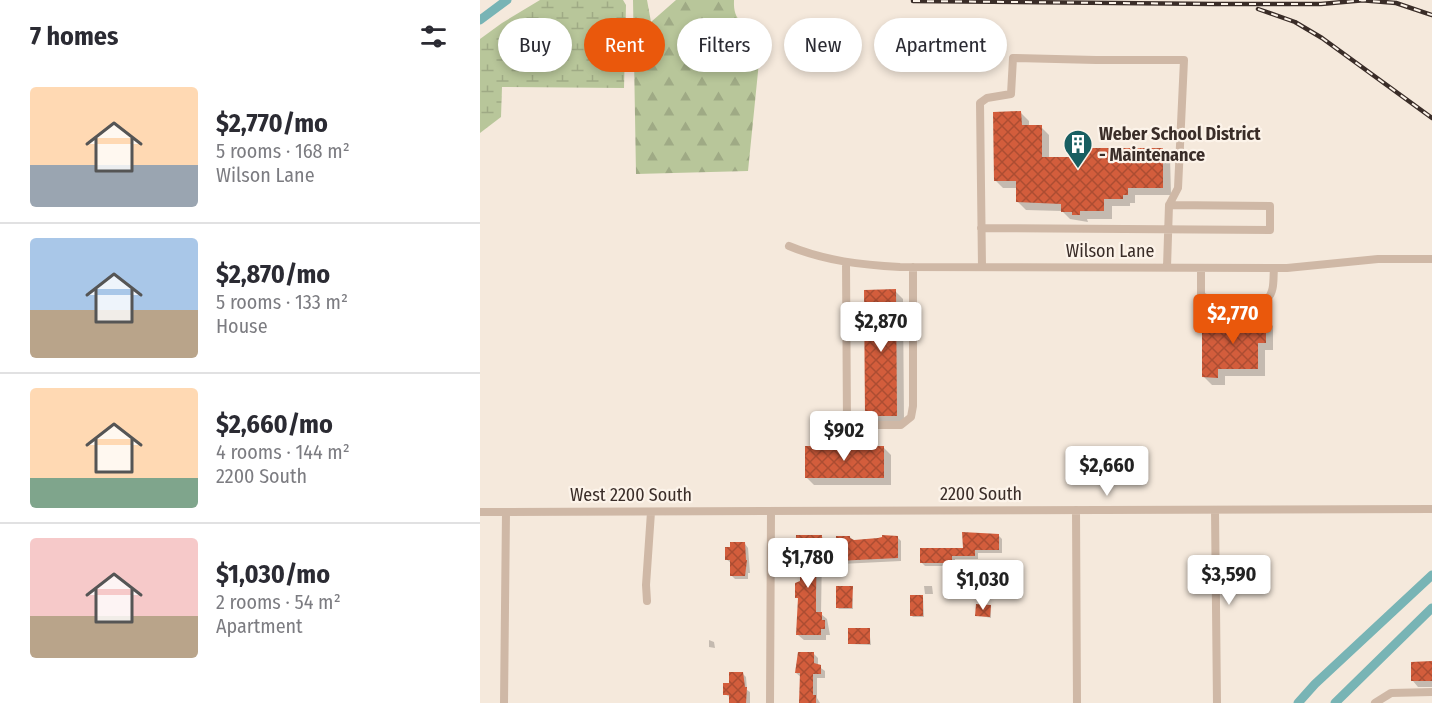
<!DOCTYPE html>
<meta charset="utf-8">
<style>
:root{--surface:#fff;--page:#f7f7f7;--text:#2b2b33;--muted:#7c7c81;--line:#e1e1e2;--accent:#ea580c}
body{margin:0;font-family:"Fira Sans Condensed",sans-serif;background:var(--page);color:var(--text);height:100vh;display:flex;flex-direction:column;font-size:22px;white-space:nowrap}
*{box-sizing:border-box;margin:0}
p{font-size:20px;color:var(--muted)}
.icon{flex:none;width:33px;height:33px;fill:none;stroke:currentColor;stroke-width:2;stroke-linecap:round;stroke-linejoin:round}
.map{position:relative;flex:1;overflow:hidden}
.side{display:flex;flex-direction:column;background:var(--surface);width:480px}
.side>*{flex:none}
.hud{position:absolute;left:18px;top:18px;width:570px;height:54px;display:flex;gap:12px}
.price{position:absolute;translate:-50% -51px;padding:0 14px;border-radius:6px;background:#fff;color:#222;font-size:20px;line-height:39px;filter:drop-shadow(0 2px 3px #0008)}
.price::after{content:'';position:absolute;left:50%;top:36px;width:18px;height:14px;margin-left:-9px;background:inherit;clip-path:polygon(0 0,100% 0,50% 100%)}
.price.on{background:var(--accent);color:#fff}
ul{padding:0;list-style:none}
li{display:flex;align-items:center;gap:18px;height:150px;padding:0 30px}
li+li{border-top:2px solid var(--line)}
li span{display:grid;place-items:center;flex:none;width:168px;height:120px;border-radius:6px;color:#555}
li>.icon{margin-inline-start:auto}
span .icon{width:72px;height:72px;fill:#fffc;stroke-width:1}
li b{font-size:26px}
h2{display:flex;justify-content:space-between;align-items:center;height:72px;padding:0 30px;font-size:26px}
.pill{padding:0 21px;border-radius:27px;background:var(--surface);box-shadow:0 3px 9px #0003;font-size:21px;line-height:54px}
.pill.on{background:var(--accent);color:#fff}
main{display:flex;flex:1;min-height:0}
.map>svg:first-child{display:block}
.forest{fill:url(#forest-firs)}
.wetland{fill:url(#wetland-marsh)}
.shadow{fill:#0003}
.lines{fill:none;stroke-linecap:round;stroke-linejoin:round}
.canal{stroke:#78b4b5;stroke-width:9}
.building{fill:url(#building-cross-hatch)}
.minor{stroke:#cfb8a6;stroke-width:8}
.rail-casing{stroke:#3a2d28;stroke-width:4.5}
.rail{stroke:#fcf3e9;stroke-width:2;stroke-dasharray:7;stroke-linecap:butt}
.labels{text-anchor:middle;stroke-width:4.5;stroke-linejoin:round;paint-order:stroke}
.poi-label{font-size:18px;font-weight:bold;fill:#3a2d28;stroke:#fcf3e9;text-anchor:start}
.street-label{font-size:18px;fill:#3a2d28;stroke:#fcf3e9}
</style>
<main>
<section class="side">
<h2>7 homes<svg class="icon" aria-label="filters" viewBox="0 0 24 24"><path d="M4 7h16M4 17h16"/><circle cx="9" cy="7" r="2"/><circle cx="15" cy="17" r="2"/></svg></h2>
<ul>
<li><span style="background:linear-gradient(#ffd9b3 65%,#9aa5b1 0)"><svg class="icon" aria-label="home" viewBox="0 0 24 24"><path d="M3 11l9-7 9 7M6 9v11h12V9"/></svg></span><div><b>$2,770/mo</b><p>5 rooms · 168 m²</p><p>Wilson Lane</p></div></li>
<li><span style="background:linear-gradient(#a9c7e8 60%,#b9a48a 0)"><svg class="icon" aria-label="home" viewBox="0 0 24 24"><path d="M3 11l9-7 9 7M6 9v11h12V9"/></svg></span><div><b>$2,870/mo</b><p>5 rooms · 133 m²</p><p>House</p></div></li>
<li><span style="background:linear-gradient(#ffd9b3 75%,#7fa58c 0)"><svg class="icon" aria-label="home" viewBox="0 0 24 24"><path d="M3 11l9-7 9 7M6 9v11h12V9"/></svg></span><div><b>$2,660/mo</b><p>4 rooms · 144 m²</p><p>2200 South</p></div></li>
<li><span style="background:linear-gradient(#f6c9c9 65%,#b9a48a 0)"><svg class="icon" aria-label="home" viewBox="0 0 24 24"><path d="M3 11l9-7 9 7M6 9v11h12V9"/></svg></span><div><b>$1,030/mo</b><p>2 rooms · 54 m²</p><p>Apartment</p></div></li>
</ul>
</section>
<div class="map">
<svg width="952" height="703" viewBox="0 0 952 703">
<defs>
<pattern id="forest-firs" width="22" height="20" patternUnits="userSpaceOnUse" patternTransform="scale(1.5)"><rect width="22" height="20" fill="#b8c69a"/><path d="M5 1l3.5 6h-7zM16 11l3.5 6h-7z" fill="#9faa85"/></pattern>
<pattern id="wetland-marsh" width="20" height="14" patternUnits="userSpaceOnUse" patternTransform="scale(1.5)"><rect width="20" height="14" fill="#b8c69a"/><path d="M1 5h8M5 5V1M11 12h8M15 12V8" fill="none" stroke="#9faa85"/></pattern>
<pattern id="building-cross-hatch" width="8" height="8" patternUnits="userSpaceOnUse" patternTransform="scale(1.5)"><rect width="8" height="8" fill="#d35d3c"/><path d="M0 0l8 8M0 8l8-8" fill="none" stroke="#ac4d32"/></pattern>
</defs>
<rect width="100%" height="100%" fill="#f5e9dc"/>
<path class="forest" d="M153,0H167L171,22L196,0H254C253,23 264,24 282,32L268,171L156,174Z"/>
<path class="wetland" d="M60,0H143L146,5L144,88L22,87L21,117L0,133V39L22,23Z"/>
<path class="shadow" d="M541,113L549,121V127H561L569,135V158H596L682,149L690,157L691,195H655V203H650V206H632V219H607L608,222L590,219L582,211L546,210L538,202V188H523L515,180Z
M415,291L423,299L424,423H395L387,416Z
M785,318L793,326V350H785V376H745V385H732L724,377L736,331L759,322Z
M403,447L411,455V485H334L326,477Z
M518,535L522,539V553H498V559H475V566H445L441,562L484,549Z
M341,536L347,542V548H343L342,553L341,614L347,619L350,635H346V640H324L318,635L320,600L316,597L325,573V552L317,546Z
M370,537L374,541L417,537L421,541V561L361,564L357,560Z
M265,544L268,548L270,573H268V579H255L251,575V563L246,559Z
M444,586H452L453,594H445Z
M372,588L373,609H359L357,607Z
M443,597L444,617H433L431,615Z
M511,606V618L497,615Z
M389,629L391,645L370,644Z
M229,640L234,642L235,648L229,647Z
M333,653L338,658V666L345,671V678H337V698L340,703H319L322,678L316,673Z
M952,663V687H938L933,681Z
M263,674L266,677L267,690L270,692V703H251V698L245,694Z"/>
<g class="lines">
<path class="canal" d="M0,20L27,0
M818,703L835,684L952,575
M855,703L952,608"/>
</g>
<path class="building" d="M541,111L542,125H562V157H595V148H683V188H648V195H643V199H624V211H600V215H592V212H581V204L536,202V181H514L513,112Z
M416,289L417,416H385L384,290Z
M761,316H786V343H778V369H738V378L722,377V329H734V320L758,321L761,319Z
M325,446H404V478H325Z
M482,532L519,534V550H495V556H472V563H440V548H483Z
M316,535H342V542H338L337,546L336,593V612H342V620H345V629H341V635H316L318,598H315V583L320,581V571H323V547H316Z
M402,535L418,536V558L356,561V536H370V538L374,540L398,538L402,537Z
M250,542H265L266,560H267L265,576H250V560H245V547H250Z
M356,586H373L372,608H356Z
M430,595H443V616H430Z
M496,604L511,605L510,617L495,616Z
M368,628H390V644H368Z
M318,652H334V663L341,665V674H333V695H336V703H319L320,673H315Z
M952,661V681H931V662Z
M249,672H263L265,687H267L266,703H249V695H243V683H249Z"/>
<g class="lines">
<path class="minor" d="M501,228L790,230V206L689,205
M309,246C345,261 382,265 420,267L807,268L898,259H952
M366,262L367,425H421L431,417L433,406V267
M502,267L500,103L507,98L531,94L533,58L616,60H704L698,188L689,205L687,267
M721,268V295C729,304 774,301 787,299C795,292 793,278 794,268
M596,510L597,703
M735,510L737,703
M0,512L952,509
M167,601L166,585L171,512
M24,703L26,512
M290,703L291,512
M895,703L911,693L952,692"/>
<g class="rail-casing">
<path id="rail" d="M879,0L916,3L952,15
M433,1L734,4H841L886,0
M778,9L815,22L842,38L952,118"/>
</g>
<use href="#rail" class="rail"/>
</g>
<defs>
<g id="building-pin" transform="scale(1.5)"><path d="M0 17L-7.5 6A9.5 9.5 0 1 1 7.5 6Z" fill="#185e61" stroke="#fcf3e9"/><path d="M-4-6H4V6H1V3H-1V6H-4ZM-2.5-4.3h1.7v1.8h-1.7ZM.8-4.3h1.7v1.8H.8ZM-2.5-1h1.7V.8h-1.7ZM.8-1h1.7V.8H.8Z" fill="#fff"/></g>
</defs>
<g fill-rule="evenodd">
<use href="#building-pin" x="598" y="144"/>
</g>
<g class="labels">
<g class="poi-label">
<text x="619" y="140">Weber School District<tspan x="619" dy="21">- Maintenance</tspan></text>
</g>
<g class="street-label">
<text x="630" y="257">Wilson Lane</text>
<text x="501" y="500">2200 South</text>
<text x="151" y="501">West 2200 South</text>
</g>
</g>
</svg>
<b class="price on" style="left:753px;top:345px">$2,770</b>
<b class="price" style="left:401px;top:353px">$2,870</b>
<b class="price" style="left:364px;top:462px">$902</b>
<b class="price" style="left:627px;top:497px">$2,660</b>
<b class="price" style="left:328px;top:589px">$1,780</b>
<b class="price" style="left:749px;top:606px">$3,590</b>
<b class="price" style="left:503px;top:611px">$1,030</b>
<div class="hud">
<a class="pill">Buy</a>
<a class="pill on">Rent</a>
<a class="pill">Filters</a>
<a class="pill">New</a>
<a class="pill">Apartment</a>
</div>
</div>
</main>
